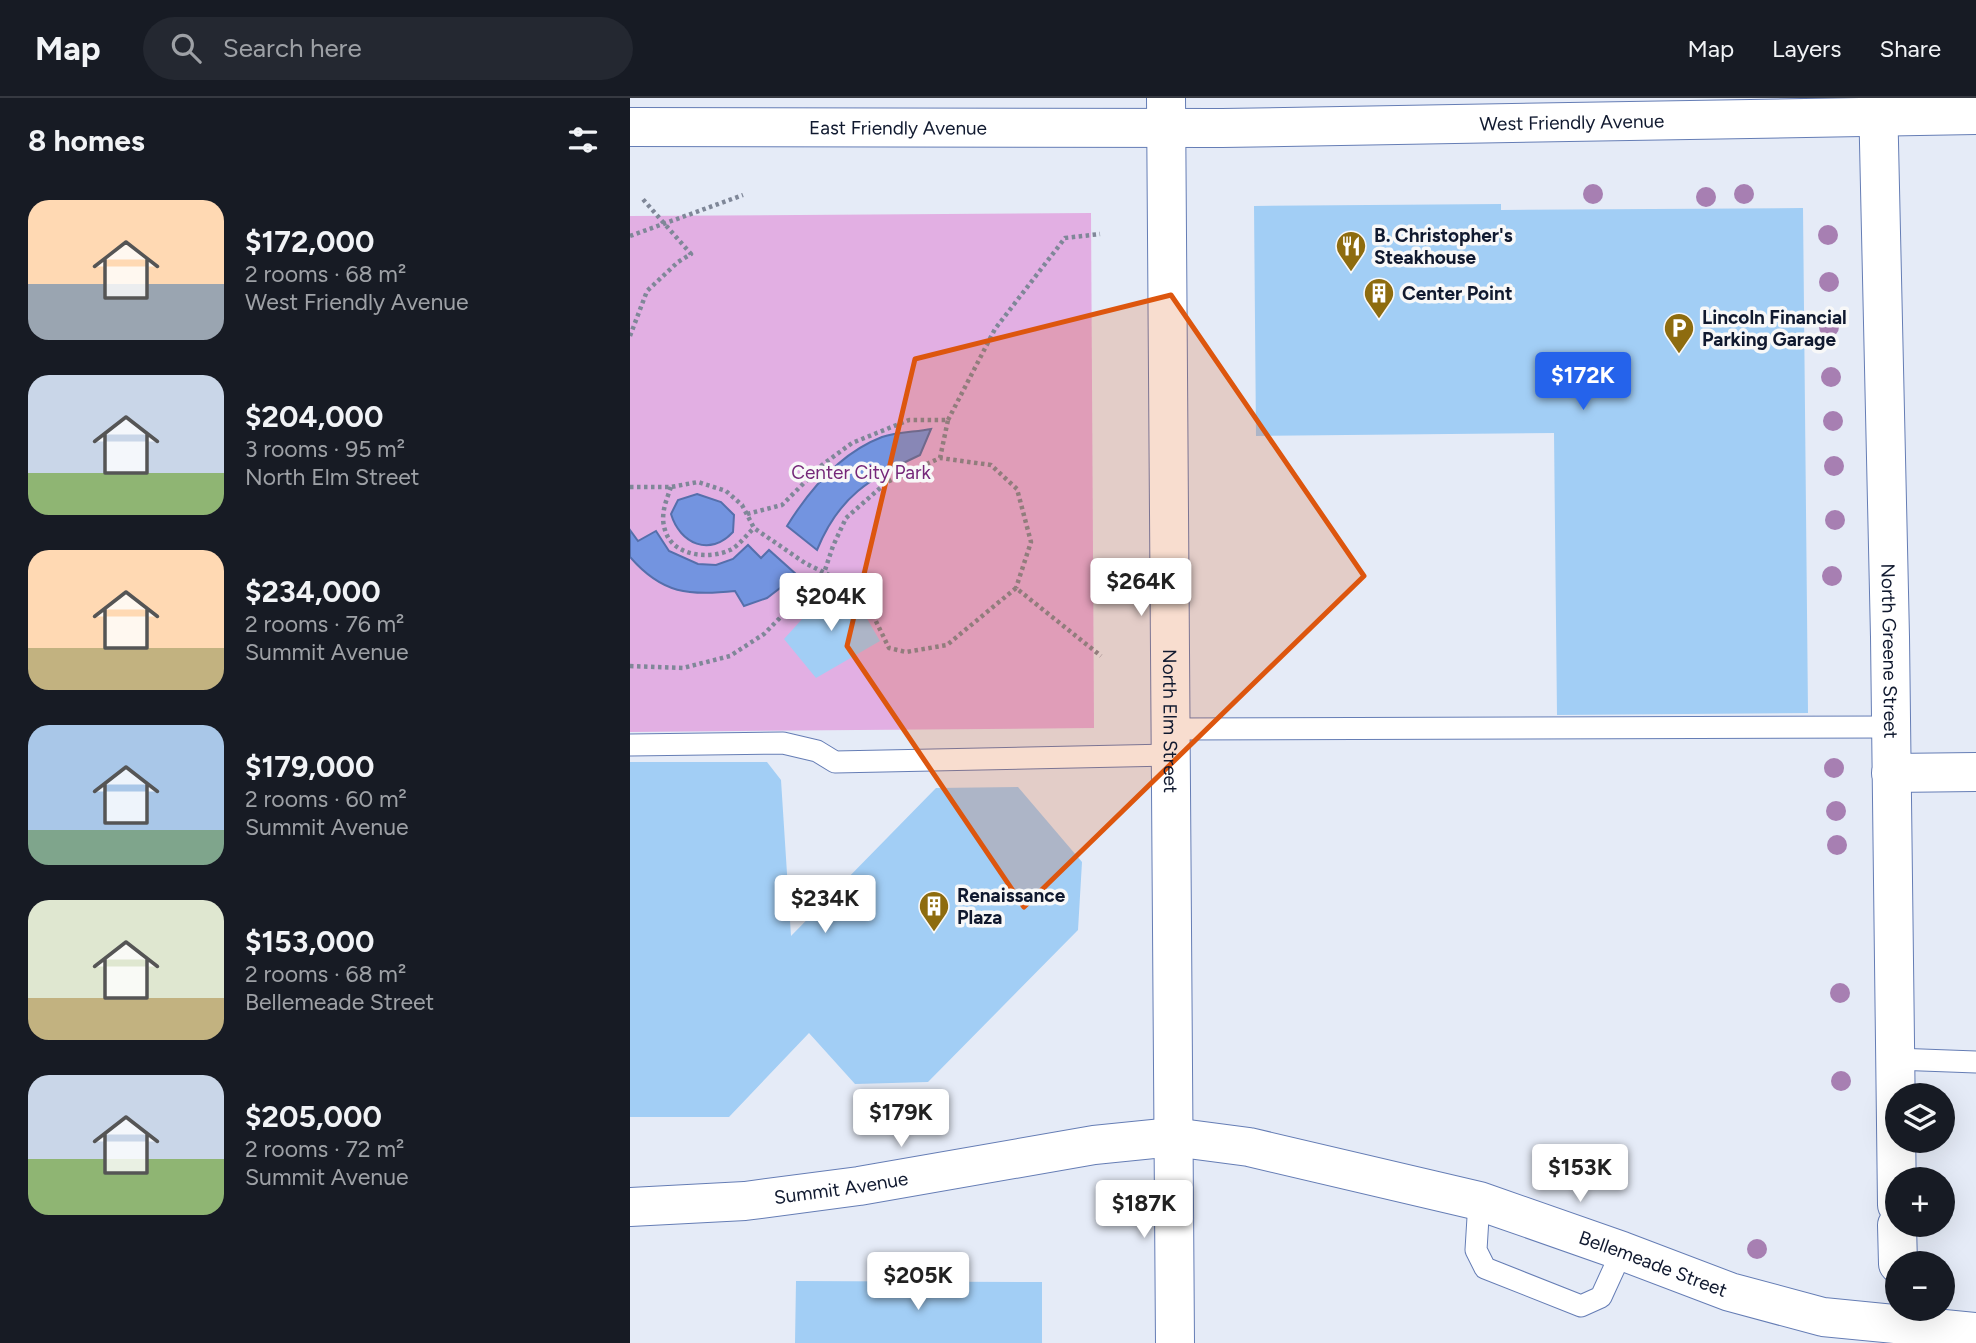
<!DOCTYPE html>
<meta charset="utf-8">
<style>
:root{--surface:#171b24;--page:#242831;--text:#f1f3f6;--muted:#9ea1a6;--line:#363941;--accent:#2563eb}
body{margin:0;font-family:Figtree,sans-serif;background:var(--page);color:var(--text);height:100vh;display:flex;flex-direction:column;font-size:26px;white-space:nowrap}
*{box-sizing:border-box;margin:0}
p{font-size:23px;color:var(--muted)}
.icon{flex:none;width:38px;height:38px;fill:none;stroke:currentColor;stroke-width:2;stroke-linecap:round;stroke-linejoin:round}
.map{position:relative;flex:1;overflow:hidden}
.sheet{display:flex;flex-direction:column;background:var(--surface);width:630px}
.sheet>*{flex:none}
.controls{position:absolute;left:1255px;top:985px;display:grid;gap:14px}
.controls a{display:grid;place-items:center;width:70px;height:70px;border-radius:50%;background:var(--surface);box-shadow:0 7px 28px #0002;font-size:35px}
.price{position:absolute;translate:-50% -60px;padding:0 16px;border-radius:7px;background:#fff;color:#222;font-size:23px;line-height:46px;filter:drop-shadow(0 2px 4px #0008)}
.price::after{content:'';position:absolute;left:50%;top:42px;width:21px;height:16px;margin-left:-10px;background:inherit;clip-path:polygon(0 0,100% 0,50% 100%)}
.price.on{background:var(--accent);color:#fff}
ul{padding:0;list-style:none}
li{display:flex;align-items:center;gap:21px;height:175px;padding:0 28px}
li span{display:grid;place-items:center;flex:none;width:196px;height:140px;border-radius:21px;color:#555}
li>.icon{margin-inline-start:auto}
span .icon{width:84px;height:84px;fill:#fffc;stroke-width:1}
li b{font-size:30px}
h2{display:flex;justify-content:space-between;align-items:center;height:84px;padding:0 28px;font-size:30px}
header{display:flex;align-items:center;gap:42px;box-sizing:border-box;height:98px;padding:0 35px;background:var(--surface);border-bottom:2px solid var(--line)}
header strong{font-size:33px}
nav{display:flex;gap:38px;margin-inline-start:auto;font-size:24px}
.search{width:490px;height:63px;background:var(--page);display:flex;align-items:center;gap:18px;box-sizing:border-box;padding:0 24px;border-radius:38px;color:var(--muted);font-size:26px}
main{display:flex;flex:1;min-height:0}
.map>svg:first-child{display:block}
.green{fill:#e2afe3}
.water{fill:#7394e0;stroke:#556fab;stroke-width:2}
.building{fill:#a2cef5}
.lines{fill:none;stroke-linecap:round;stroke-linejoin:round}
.lane-casing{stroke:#657db5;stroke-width:23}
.street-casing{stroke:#657db5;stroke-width:40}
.secondary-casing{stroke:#657db5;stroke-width:40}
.path{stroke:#7f8798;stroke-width:4.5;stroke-dasharray:3.5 3.5;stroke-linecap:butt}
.lane{stroke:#fff;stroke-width:21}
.street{stroke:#fff;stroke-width:38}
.secondary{stroke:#fff;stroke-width:38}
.tree{fill:#a77fb2}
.marked{fill:#dd560e;fill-opacity:0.2;stroke:#dd560e;stroke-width:5;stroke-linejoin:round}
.labels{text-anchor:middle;stroke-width:7;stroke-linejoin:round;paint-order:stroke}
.street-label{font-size:19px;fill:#10192f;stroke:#f8f8f8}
.poi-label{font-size:19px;font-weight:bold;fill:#10192f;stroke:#f8f8f8;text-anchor:start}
.park-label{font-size:19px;fill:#752779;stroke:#f8f8f8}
</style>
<header>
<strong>Map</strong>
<div class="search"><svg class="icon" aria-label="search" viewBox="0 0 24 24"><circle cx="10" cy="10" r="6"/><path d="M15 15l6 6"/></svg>Search here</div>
<nav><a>Map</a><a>Layers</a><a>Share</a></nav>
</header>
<main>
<section class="sheet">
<h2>8 homes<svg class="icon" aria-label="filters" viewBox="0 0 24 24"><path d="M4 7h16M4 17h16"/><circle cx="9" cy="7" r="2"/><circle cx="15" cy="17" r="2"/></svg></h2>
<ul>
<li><span style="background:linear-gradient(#ffd9b3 60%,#9aa5b1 0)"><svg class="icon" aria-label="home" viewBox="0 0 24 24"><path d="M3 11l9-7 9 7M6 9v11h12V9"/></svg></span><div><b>$172,000</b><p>2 rooms · 68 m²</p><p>West Friendly Avenue</p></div></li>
<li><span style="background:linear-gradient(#c9d6e8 70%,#8fb573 0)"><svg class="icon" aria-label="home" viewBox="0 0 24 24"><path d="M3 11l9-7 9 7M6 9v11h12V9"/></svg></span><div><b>$204,000</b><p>3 rooms · 95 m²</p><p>North Elm Street</p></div></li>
<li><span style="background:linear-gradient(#ffd9b3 70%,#c2b280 0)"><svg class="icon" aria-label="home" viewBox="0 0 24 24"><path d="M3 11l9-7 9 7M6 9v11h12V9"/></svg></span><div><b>$234,000</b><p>2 rooms · 76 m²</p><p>Summit Avenue</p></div></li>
<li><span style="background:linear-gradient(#a9c7e8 75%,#7fa58c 0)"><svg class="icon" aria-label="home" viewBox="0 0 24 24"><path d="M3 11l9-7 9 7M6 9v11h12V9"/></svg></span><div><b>$179,000</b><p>2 rooms · 60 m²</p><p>Summit Avenue</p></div></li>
<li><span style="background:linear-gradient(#dfe7d0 70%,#c2b280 0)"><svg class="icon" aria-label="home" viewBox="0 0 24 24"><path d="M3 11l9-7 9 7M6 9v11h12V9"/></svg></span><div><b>$153,000</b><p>2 rooms · 68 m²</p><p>Bellemeade Street</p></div></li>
<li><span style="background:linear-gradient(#c9d6e8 60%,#8fb573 0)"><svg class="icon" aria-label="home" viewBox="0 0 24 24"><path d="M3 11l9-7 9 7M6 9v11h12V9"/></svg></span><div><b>$205,000</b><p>2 rooms · 72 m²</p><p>Summit Avenue</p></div></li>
</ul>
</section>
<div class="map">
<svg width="1346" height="1245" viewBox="0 0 1346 1245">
<rect width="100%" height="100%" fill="#e5ebf7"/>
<path class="green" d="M461,115L464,630L0,634V118Z"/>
<path class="water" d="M301,331L290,357C239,381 209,398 187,452L157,428C180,391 210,355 252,339C267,334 286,334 301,331Z
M67,396L91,404L104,417L103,434C80,459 50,446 41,416L48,402Z
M0,432L8,443L26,433L39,453L68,466L86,467L103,461L118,447L131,460L139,452L167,477L137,500L114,508L105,493C59,498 32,496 0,459Z"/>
<path class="building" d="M871,106V112L1173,110L1178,615L927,617L924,335L626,338L624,108Z
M203,487L232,512L250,543L186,580L154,541Z
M0,664H137L151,682L161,838L306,690L388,689L452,764L448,832L298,984L225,986L179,935L99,1019H0Z
M166,1183L412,1184V1245H165Z"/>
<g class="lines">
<g class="lane-casing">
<path id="lane" d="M541,631L1261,629
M0,647L153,645L187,653L205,664L540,657
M1265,961L1346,964
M849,1103L846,1152L855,1170L951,1208L971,1199L992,1153"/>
</g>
<g class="street-casing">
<path id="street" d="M1261,675L1346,674"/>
</g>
<g class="secondary-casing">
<g id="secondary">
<path id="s1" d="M536,0L545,1245"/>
<path id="s2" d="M1248,0L1260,539L1267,1107"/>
<path id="s3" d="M0,29L592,30L1346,17"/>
<path id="s4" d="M0,1109L115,1103L229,1088L464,1047L543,1039L619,1049L849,1103L992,1153L1100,1194L1193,1219L1346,1234"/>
<path d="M1267,1127L1268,1166"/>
</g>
</g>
<path class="path" d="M0,138L113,97
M0,238L17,193L48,164L61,156L11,99
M318,322L365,231L435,140L470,136
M0,389H41L68,384L96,393L112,407L124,430L175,465L203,479L238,507L259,550L276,554L317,547L386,490L471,558
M41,389C36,403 30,417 35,432C42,458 79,462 100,452C109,448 117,436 124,430
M117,416L152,407L192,367L222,345L279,322H318L310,360
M0,568L53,570L100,558L134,536L194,475L203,448L216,420L257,384L310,360L361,367L387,391L401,444L386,490"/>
<use href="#lane" class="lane"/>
<use href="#street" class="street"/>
<use href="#secondary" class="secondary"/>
</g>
<g class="tree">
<circle cx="963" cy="96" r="10"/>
<circle cx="1114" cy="96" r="10"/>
<circle cx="1076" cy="99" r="10"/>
<circle cx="1198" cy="137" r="10"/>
<circle cx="1199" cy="184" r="10"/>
<circle cx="1199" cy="229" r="10"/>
<circle cx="1201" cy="279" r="10"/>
<circle cx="1203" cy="323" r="10"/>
<circle cx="1204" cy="368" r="10"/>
<circle cx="1205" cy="422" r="10"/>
<circle cx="1202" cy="478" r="10"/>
<circle cx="1204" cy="670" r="10"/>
<circle cx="1206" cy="713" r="10"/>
<circle cx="1207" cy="747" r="10"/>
<circle cx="1210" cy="895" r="10"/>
<circle cx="1211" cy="983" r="10"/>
<circle cx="1127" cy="1151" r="10"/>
</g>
<path class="marked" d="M541,197L734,478L394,809L217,548L285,261Z"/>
<defs>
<g id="restaurant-pin" transform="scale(1.575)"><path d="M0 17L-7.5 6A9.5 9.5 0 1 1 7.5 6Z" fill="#8e6c0f" stroke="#f8f8f8"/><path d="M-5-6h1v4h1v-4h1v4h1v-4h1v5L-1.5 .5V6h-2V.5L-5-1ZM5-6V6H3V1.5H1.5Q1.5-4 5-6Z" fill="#fff"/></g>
<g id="building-pin" transform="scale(1.575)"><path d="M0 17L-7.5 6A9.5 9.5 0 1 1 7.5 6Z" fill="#8e6c0f" stroke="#f8f8f8"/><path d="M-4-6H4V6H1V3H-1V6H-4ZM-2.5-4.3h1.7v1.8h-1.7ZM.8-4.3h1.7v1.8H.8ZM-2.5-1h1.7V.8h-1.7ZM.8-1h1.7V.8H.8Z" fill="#fff"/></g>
<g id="parking-pin" transform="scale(1.575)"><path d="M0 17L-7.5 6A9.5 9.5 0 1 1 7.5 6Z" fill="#8e6c0f" stroke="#f8f8f8"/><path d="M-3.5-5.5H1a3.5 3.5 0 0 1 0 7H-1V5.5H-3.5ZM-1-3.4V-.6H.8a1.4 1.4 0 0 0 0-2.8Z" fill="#fff"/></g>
</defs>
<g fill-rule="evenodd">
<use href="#restaurant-pin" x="721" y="148"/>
<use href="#building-pin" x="749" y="195"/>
<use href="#parking-pin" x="1049" y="230"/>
<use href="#building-pin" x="304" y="808"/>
</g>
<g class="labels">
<g class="street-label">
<text dy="7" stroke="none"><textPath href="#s3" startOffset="942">West Friendly Avenue</textPath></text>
<text dy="7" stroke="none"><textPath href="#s3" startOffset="268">East Friendly Avenue</textPath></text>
<text dy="7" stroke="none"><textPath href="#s2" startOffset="553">North Greene Street</textPath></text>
<text dy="7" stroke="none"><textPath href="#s1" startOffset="623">North Elm Street</textPath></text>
<text dy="7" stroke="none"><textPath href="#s4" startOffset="212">Summit Avenue</textPath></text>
<text dy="7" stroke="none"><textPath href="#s4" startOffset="1046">Bellemeade Street</textPath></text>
</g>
<g class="poi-label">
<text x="744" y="144">B. Christopher's<tspan x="744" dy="22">Steakhouse</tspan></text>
<text x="772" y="202">Center Point</text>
<text x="1072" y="226">Lincoln Financial<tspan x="1072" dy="22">Parking Garage</tspan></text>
<text x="327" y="804">Renaissance<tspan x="327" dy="22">Plaza</tspan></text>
</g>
<g class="park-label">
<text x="231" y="381">Center City Park</text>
</g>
</g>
</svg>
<div class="controls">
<a><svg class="icon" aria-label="layers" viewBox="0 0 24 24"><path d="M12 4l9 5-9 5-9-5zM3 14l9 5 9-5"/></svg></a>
<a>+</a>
<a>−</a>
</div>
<b class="price on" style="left:953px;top:314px">$172K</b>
<b class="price" style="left:511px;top:520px">$264K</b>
<b class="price" style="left:201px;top:535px">$204K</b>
<b class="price" style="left:195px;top:837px">$234K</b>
<b class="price" style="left:271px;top:1051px">$179K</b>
<b class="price" style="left:950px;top:1106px">$153K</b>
<b class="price" style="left:514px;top:1142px">$187K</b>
<b class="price" style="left:288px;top:1214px">$205K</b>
</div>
</main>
